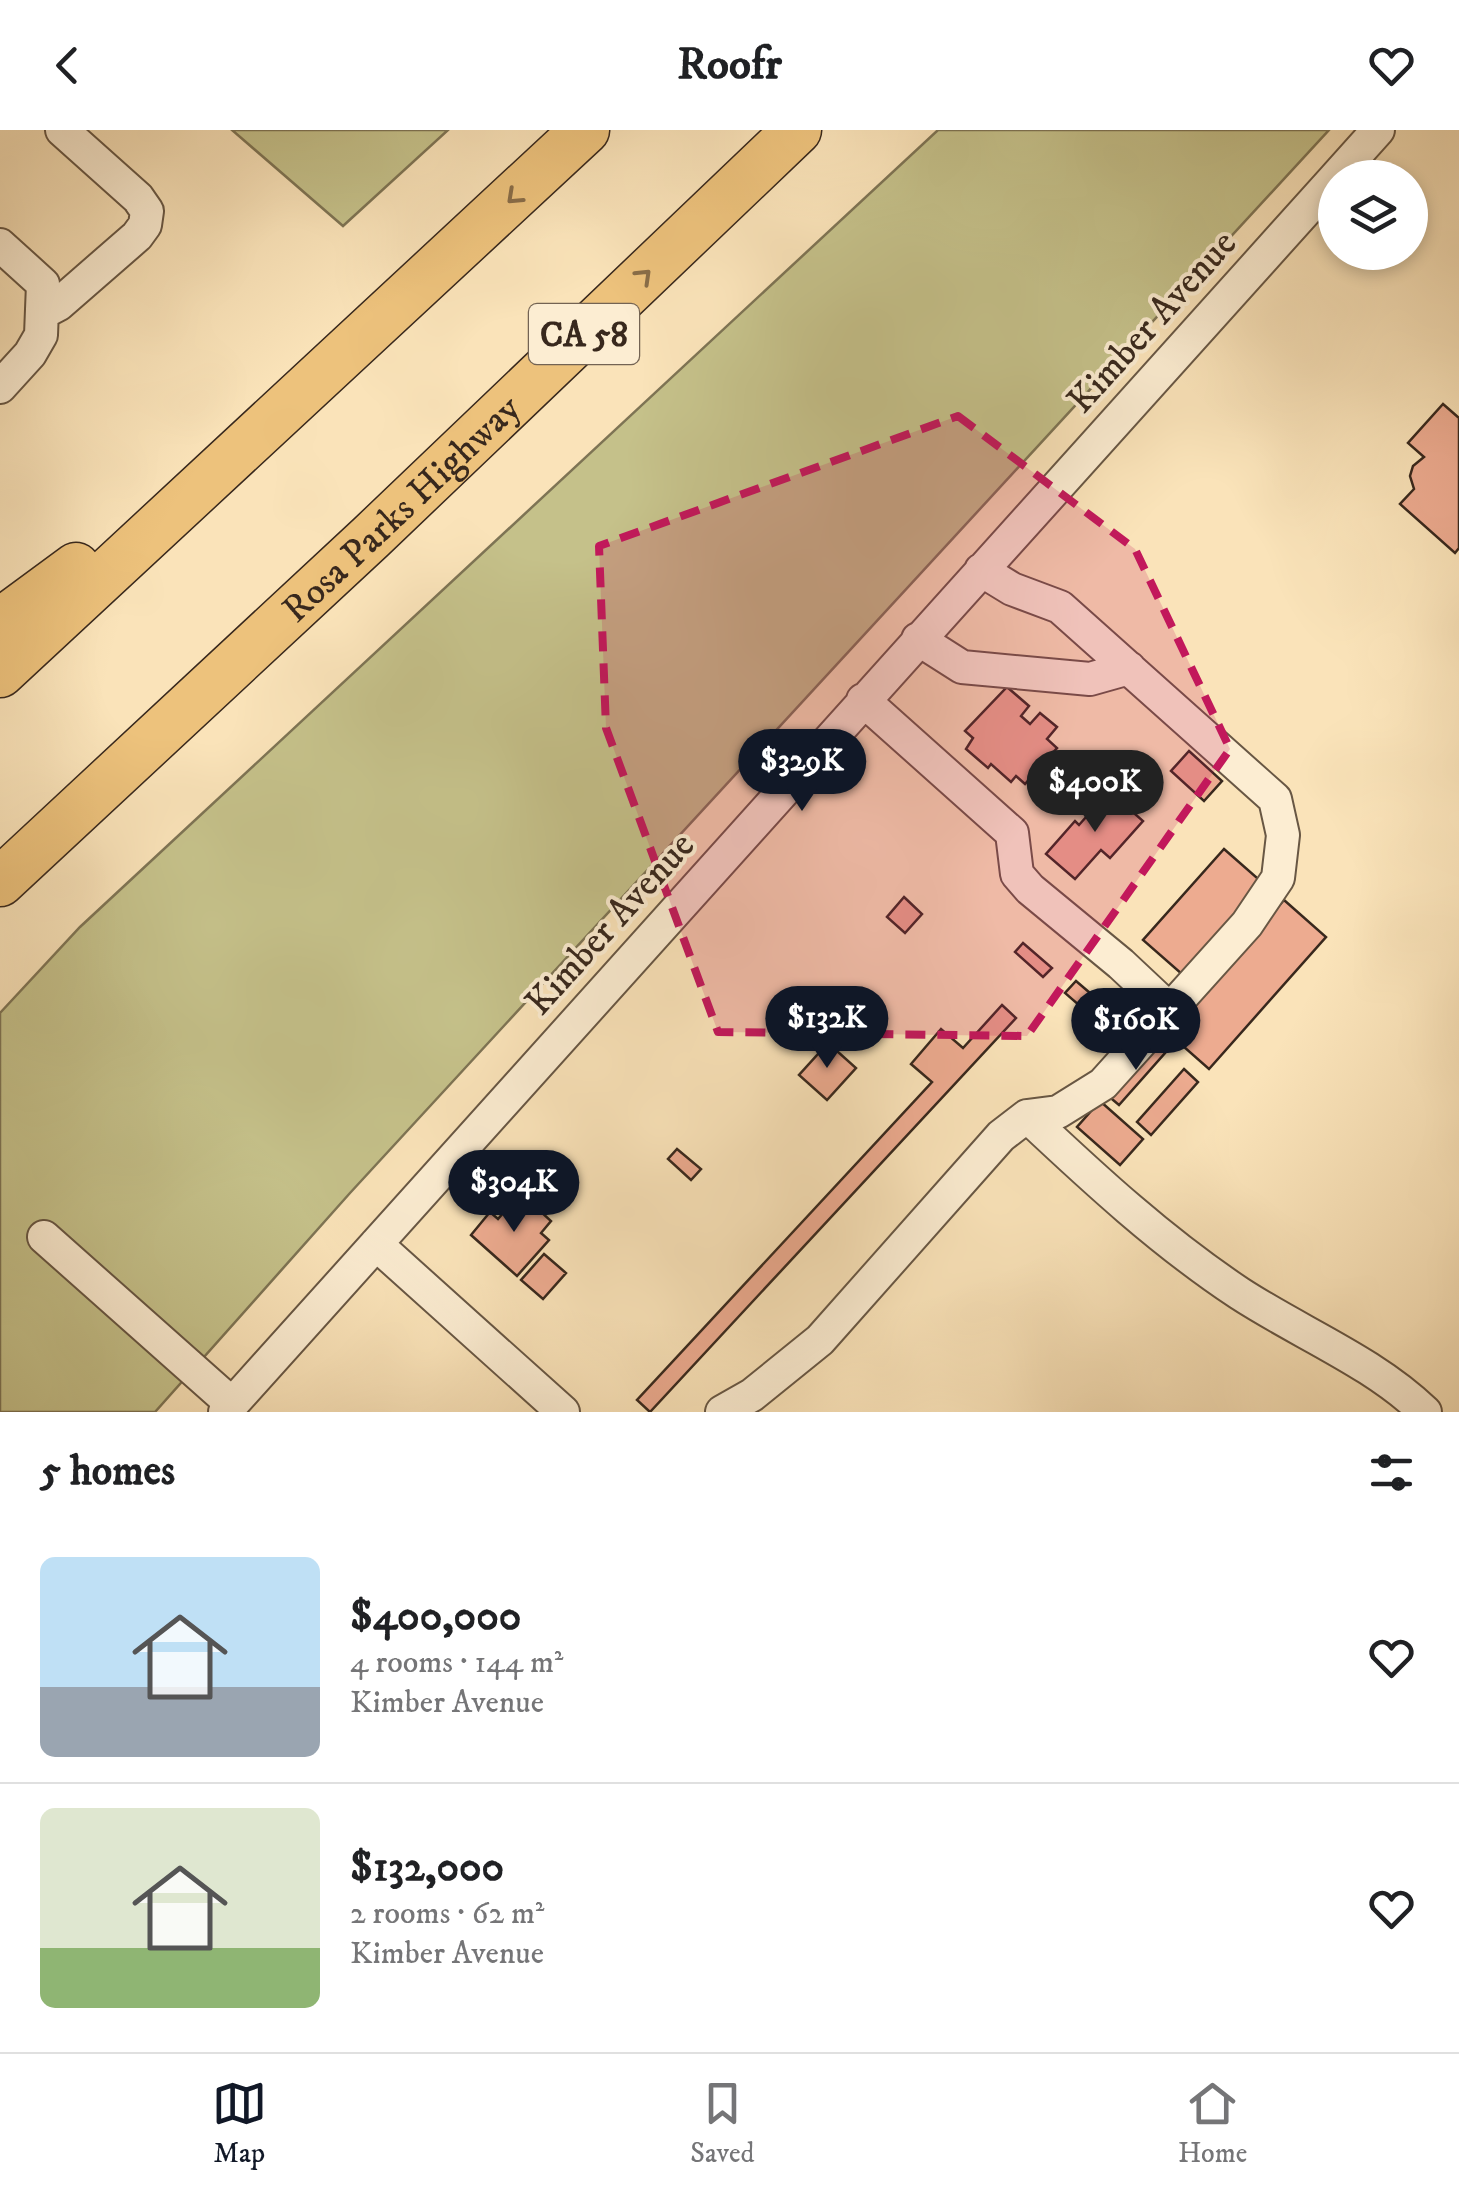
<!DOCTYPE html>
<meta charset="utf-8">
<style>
:root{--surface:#fff;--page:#f6f6f6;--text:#202124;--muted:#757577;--line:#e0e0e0;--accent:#111827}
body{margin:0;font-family:"IM FELL DW Pica",serif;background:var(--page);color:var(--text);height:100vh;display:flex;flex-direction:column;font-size:38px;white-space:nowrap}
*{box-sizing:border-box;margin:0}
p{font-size:32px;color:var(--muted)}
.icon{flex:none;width:55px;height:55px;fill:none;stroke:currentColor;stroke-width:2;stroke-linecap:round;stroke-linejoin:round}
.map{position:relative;height:1282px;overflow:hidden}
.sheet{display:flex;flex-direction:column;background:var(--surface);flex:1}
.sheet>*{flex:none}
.fabs{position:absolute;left:1318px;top:30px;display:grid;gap:20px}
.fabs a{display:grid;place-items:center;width:110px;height:110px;border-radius:50%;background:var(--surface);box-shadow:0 5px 15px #0003;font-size:50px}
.price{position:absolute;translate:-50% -85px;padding:0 22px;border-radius:35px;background:var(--accent);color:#fff;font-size:32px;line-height:65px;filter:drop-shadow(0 2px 5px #0008)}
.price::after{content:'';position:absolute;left:50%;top:60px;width:30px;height:22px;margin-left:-15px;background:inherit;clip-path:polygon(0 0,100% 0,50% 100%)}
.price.current{background:#222;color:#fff}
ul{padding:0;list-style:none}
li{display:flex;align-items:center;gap:30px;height:250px;padding:0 40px}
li+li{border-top:2px solid var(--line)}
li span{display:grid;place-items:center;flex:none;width:280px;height:200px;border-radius:15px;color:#555}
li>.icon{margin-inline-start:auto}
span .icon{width:120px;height:120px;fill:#fffc;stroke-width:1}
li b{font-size:42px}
h2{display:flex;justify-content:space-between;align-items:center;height:120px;padding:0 40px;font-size:42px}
header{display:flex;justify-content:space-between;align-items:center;height:130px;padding:0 40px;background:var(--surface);font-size:45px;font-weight:700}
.tabs{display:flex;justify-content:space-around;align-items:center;height:140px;border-top:2px solid var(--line);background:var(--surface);font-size:28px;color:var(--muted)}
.tabs a{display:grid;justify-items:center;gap:5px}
.tabs .current{color:var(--accent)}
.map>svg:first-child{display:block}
.green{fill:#c5c18a;stroke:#7e7454;stroke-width:2.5}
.building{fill:#edab90;stroke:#38281d;stroke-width:2.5}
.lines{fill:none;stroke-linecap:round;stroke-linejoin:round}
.minor-casing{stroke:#685744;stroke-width:36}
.highway-casing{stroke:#38281d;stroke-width:51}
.minor{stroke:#fcedd2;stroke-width:32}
.highway{stroke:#edc27c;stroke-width:48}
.oneway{stroke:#896d48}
.marked{fill:#c2185b;fill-opacity:0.2;stroke:#c2185b;stroke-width:8;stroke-dasharray:20 12;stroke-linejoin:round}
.labels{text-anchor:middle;stroke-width:8;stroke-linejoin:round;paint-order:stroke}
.shield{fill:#fcedd2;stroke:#736353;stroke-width:2.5}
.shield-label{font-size:35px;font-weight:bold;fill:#38281d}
.street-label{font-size:38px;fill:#38281d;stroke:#fcedd2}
</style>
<header><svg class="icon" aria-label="back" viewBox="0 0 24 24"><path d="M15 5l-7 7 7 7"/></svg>Roofr<svg class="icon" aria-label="heart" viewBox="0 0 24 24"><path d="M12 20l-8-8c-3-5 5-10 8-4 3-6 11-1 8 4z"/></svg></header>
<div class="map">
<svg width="1459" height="1282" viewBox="0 0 1459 1282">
<rect width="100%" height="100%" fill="#fae3b9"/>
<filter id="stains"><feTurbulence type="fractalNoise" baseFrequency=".002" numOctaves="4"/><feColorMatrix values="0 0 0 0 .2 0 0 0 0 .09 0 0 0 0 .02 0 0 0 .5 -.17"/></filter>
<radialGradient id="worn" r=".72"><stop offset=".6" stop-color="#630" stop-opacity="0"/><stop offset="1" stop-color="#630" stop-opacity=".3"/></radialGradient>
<path class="green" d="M232,0H448L343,96Z
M938,0H1329L350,1063L155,1282H0V883L80,797Z"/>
<path class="building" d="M1443,274L1459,288V418L1455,423L1400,374L1414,359L1410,346L1413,336L1424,327L1408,313Z
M1007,557L1029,576L1021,586L1030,594L1040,583L1057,597L1047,609L1057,618L1025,654L1016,646L1011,652L991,634L988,638L966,619L973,608L965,601Z
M1189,621L1222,651L1204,671L1171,641Z
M1109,661L1143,691L1110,728L1101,720L1075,749L1046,724L1075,691L1079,695Z
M1224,719L1264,754L1183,845L1143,810Z
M904,767L922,784L905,803L887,787Z
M1284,770L1326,807L1209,939L1167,902Z
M1023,813L1052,838L1043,847L1015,822Z
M1076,851L1090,863L1080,876L1065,863Z
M1002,875L1016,888L650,1282L637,1270L932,952L911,934L941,899L963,918Z
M1152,911L1165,923L1119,975L1106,964Z
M828,913L856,938L827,970L799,945Z
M1184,939L1198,952L1151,1005L1137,992Z
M1100,971L1143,1009L1120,1035L1077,997Z
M677,1019L701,1039L691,1050L668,1029Z
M526,1068L551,1091L541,1103L549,1110L517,1146L471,1105L490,1082L498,1089L510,1075L516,1080Z
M544,1124L566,1143L543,1169L521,1150Z"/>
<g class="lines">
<g class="minor-casing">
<path id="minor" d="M1335,48L1378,0
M0,115L43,154L41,205L30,224L0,257
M42,183L59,174L137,106L145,95L147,81L138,68L62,0
M918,509L962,537L1090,549L1129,538
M863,570L1012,703L1017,744L1030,759L1121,834L1170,880
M1027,986C1094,1049 1162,1112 1239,1163C1300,1203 1372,1231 1425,1282
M44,1107L232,1274
M376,1114L563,1282
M225,1282L1335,48
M722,1282L752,1265L820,1210L1001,1006L1027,986L1058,982L1103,954L1247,794L1278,748L1283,705L1275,669L1060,477L1012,459L981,440"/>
</g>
<g class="highway-casing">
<g id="highway">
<path d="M0,493L76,437"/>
<path d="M0,543L585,0"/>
<path id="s1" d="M0,752L371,407L797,0"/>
</g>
</g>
<use href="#minor" class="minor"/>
<use href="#highway" class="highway"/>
</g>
<defs><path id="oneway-chevron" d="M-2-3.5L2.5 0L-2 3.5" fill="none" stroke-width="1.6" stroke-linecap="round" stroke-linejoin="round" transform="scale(2.5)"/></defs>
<g class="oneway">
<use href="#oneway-chevron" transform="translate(514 67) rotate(137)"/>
<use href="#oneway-chevron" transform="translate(644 146) rotate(-44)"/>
</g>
<path class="marked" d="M958,286L1135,419L1230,619L1027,906L718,902L606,598L599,416Z"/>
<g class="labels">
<rect class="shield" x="529" y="174" width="110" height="60" rx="8"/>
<g class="shield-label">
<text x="584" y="216">CA 58</text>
</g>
<g class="street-label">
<text transform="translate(1151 191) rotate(-48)" y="13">Kimber Avenue</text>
<text dy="13" stroke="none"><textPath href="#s1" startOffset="548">Rosa Parks Highway</textPath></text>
<text transform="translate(609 793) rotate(-48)" y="13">Kimber Avenue</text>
</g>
</g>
<rect width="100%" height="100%" filter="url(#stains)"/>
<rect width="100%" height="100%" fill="url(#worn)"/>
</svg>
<div class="fabs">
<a><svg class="icon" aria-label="layers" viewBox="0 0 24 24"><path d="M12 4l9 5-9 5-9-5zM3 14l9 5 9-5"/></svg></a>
</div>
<b class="price" style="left:802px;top:684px">$329K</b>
<b class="price current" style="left:1095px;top:705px">$400K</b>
<b class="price" style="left:827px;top:941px">$132K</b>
<b class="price" style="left:1136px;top:943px">$160K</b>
<b class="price" style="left:514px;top:1105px">$304K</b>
</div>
<section class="sheet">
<h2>5 homes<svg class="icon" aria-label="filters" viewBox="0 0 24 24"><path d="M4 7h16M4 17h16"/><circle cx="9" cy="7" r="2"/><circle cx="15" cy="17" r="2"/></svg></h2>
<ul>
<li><span style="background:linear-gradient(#bfe0f5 65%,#9aa5b1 0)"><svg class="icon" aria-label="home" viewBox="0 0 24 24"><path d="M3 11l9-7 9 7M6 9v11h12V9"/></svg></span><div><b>$400,000</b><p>4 rooms · 144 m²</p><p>Kimber Avenue</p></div><svg class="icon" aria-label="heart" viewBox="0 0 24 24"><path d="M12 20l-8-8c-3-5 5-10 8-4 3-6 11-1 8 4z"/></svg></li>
<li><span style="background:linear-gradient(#dfe7d0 70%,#8fb573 0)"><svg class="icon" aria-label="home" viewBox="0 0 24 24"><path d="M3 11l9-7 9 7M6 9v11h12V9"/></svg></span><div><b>$132,000</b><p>2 rooms · 62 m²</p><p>Kimber Avenue</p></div><svg class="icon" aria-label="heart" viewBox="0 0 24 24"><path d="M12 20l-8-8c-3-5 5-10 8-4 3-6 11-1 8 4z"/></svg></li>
</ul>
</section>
<nav class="tabs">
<a class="current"><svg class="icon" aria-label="map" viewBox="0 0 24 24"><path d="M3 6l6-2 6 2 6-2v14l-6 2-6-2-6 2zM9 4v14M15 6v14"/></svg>Map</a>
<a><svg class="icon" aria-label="saved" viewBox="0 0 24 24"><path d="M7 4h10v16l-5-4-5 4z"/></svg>Saved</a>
<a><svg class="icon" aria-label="home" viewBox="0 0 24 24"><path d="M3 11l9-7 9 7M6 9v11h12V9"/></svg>Home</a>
</nav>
